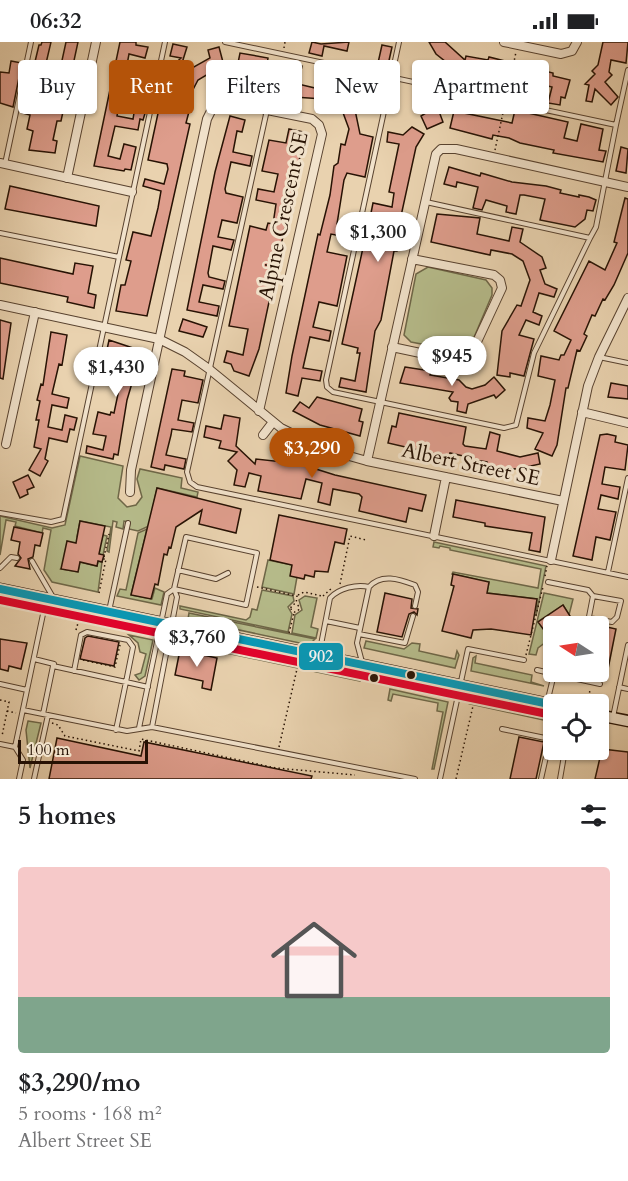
<!DOCTYPE html>
<meta charset="utf-8">
<style>
:root{--surface:#fff;--page:#f6f6f6;--text:#202124;--muted:#757577;--line:#e0e0e0;--accent:#b45309}
body{margin:0;font-family:Cardo,serif;background:var(--page);color:var(--text);height:100vh;display:flex;flex-direction:column;font-size:22px;white-space:nowrap}
*{box-sizing:border-box;margin:0}
p{font-size:20px;color:var(--muted)}
.icon{flex:none;width:33px;height:33px;fill:none;stroke:currentColor;stroke-width:2;stroke-linecap:round;stroke-linejoin:round}
.map{position:relative;height:737px;overflow:hidden}
.panel{display:flex;flex-direction:column;background:var(--surface);flex:1}
.panel>*{flex:none}
.top-card{position:absolute;left:18px;top:18px;width:592px;height:54px;display:flex;gap:12px}
.needle{width:39px;rotate:282deg}
.fabs{position:absolute;left:543px;top:574px;display:grid;gap:12px}
.fabs a{display:grid;place-items:center;width:66px;height:66px;border-radius:6px;background:var(--surface);box-shadow:0 2px 4px #0004;font-size:30px}
.scale{position:absolute;left:18px;bottom:15px;width:130px;box-sizing:border-box;padding-left:6px;border:3px solid #271204;border-top:0;font-size:16px;line-height:21px;white-space:nowrap;color:#271204;-webkit-text-stroke:4px #f1e2cb;paint-order:stroke}
.price{position:absolute;translate:-50% -51px;padding:0 14px;border-radius:21px;background:#fff;color:#222;font-size:20px;line-height:39px;filter:drop-shadow(0 2px 3px #0008)}
.price::after{content:'';position:absolute;left:50%;top:36px;width:18px;height:14px;margin-left:-9px;background:inherit;clip-path:polygon(0 0,100% 0,50% 100%)}
.price.on{background:var(--accent);color:#fff}
ul{padding:0;list-style:none}
li{display:grid;align-content:center;gap:12px;height:318px;padding:0 18px}
li+li{border-top:2px solid var(--line)}
li span{display:grid;place-items:center;height:186px;border-radius:6px;color:#555}
li>.icon{margin-inline-start:auto}
span .icon{width:108px;height:108px;fill:#fffc;stroke-width:1}
li b{font-size:26px}
h2{display:flex;justify-content:space-between;align-items:center;height:72px;padding:0 18px;font-size:26px}
.pill{padding:0 21px;border-radius:6px;background:var(--surface);box-shadow:0 2px 4px #0004;font-size:21px;line-height:54px}
.pill.on{background:var(--accent);color:#fff}
.status{display:flex;justify-content:space-between;align-items:center;height:42px;padding:0 30px;background:var(--surface);direction:ltr}
.status svg{height:16px;fill:currentColor}
.map>svg:first-child{display:block}
.green{fill:#b6bc8b;stroke:#6e6748;stroke-width:1.5}
.building{fill:#de9d8c;stroke:#271204;stroke-width:1.5}
.lines{fill:none;stroke-linecap:round;stroke-linejoin:round}
.lane-casing{stroke:#58422f;stroke-width:6}
.street-casing{stroke:#58422f;stroke-width:10}
.secondary-casing{stroke:#271204;stroke-width:13}
.path{stroke:#271204;stroke-width:1.5;stroke-dasharray:1.5 3;stroke-linecap:butt}
.lane{stroke:#f1e2cb;stroke-width:4}
.street{stroke:#f1e2cb;stroke-width:8}
.secondary{stroke:#f1e2cb;stroke-width:10}
.bus-1-casing{stroke:#f1e2cb;stroke-width:12}
.bus-2-casing{stroke:#f1e2cb;stroke-width:12}
.bus-1{stroke:#049aba;stroke-width:8}
.bus-2{stroke:#e4002b;stroke-width:8}
.bus-dot{fill:#271204;stroke:#f1e2cb;stroke-width:2}
.labels{text-anchor:middle;stroke-width:6;stroke-linejoin:round;paint-order:stroke}
.street-label{font-size:21px;fill:#271204;stroke:#f1e2cb}
.line-badge{stroke:#f1e2cb;stroke-width:2}
.badge-label{font-size:16px;text-anchor:middle;font-weight:bold;fill:#fff}
</style>
<div class="status"><b>06:32</b><svg viewBox="0 0 49 12"><path d="M0 12V9h3v3zM5 12V6h3v6zM10 12V3h3v9zM15 12V0h3v12zM26 1h20v11H26zM47 4h2v5h-2z"/></svg></div>
<div class="map">
<svg width="628" height="737" viewBox="0 0 628 737">
<rect width="100%" height="100%" fill="#e9d2af"/>
<filter id="stains"><feTurbulence type="fractalNoise" baseFrequency=".00333" numOctaves="4"/><feColorMatrix values="0 0 0 0 .2 0 0 0 0 .09 0 0 0 0 .02 0 0 0 .5 -.17"/></filter>
<radialGradient id="worn" r=".72"><stop offset=".6" stop-color="#630" stop-opacity="0"/><stop offset="1" stop-color="#630" stop-opacity=".3"/></radialGradient>
<path class="green" d="M428,225L486,238L492,246V253L469,307L463,310L411,300L404,293L416,232Z
M80,414L123,424L118,456L127,465L136,463L142,455L137,437L140,427L182,436L181,446L198,450L197,455L157,446L149,484L138,489L129,487L130,480L124,479L123,487L116,485L117,480L113,479L109,510L107,509L111,485L80,479L77,495L101,500L103,493L107,494L103,513L99,512L100,506L61,527L78,530L80,520L97,524L98,519L102,520L98,550L52,540L44,528L51,488L43,486L42,491L15,484L16,480L6,478L0,513V474L52,486L65,483Z
M147,487L131,553L152,557L155,546L164,550L161,563L117,554L120,547L126,548L138,491Z
M434,500L546,524L536,574L537,557L487,551L489,540L452,532L453,530L538,546L541,527L450,508V506L440,504L439,506L433,505Z
M268,518L292,523L297,535L294,552L262,545Z
M262,548L293,554L294,559L288,565L292,572L288,590L180,567V564L246,578L250,575L252,567L257,568Z
M544,551L573,557L569,573L563,563L539,579L550,597L538,606L536,613L529,612Z
M305,554L317,556L311,585L318,587L316,596L292,591L295,573L302,568L299,558Z
M54,569L146,588L147,593L49,573Z
M189,571L315,597L309,603L188,577Z
M129,593L153,598L145,634L139,638L135,633L141,631L146,612L140,610L138,601Z
M184,596L343,629L360,637V639L179,601Z
M366,599L404,607L412,601L420,602L419,609L455,617L457,609L459,613L455,626L364,606Z
M476,614L475,621L532,633L531,640L544,644L471,629L473,616Z
M390,647L448,660L434,727H432L443,670L437,669L438,661L393,652L391,659L388,658Z
M477,657L546,672L553,676V680L470,662Z
M28,679L41,681L30,726L26,688Z"/>
<path class="building" d="M42,0H51L44,30L33,28L39,3H41Z
M66,0H78L61,79H57L53,98L57,99L55,111L29,108L33,89L27,87L30,73L22,71L21,67L26,42L42,46L39,58L53,60Z
M120,0H136V3L148,5L145,16L129,12L123,44L127,45L125,52H121L117,74L133,77L135,65L146,68L143,78L140,77L138,88L115,84L108,114L120,117L124,102L136,105L131,128L125,127L124,129L94,124Z
M312,0L321,2L349,0L347,9L324,4L322,14L309,11Z
M429,0H445L465,18L466,14L488,18L489,15L553,31V34L570,38L565,56L561,55L560,63L548,61L552,45L505,33L500,51L481,47L484,35L457,29L455,42L445,40L446,32L441,28L446,20L436,12Z
M603,0H628L626,21L611,18L609,30L612,33L605,40L618,55L611,63L595,47L592,60L586,59L589,43L585,42L595,32L592,29L598,23Z
M173,2L187,5L178,34L210,16L208,8L219,5L224,24L237,26L240,11L268,16L265,34L268,35L266,46H258L208,32L198,38L186,61L191,62L186,81L190,82L147,274L116,269L121,243H125L131,219L126,218L133,190L151,194L158,166L161,149L143,144L145,137L164,142L168,127L167,122L148,118L160,62L177,66L180,54L176,52L180,43L167,29L181,16L170,14Z
M382,3L392,5L388,23L378,21Z
M11,19L22,21L13,65L0,61V30L9,31Z
M291,22L302,24L298,42L315,46L319,27L329,29L323,57L294,55L281,51L284,40H287Z
M342,31L352,35L343,52L354,63L360,92L373,95L365,135L347,131L344,138L337,182L354,185L352,196L331,192L327,210L347,214L337,264L319,260L313,285L331,289L329,299L310,295L303,326L322,329L320,339L302,336L298,354L286,351L292,314L318,192L320,193L330,153L334,124L338,121L341,102L345,103L349,87L342,68L330,59Z
M437,64L443,80L427,87L421,74Z
M515,68L568,80L564,96L577,99L581,82L603,87L599,108L606,109L603,120L553,111L554,108L520,101L509,96L493,93L492,97L450,86L454,69L512,81Z
M230,74L245,78L242,90L237,89L233,110L252,114L250,124L231,120L225,147L226,151L243,155L237,181L222,178L218,195L234,198L231,208L213,204L208,231L209,235L225,239L223,247L203,243L199,260L219,264L217,274L187,268L215,130Z
M412,85L424,92L416,105L396,197L399,198L397,209H394L381,278L375,289L366,350L339,345L341,336L355,339L360,311H357L358,306L342,302L366,192L376,194L380,173L371,171L373,161L392,165L394,151L389,150L399,102L387,100L388,90L403,93Z
M289,87L304,90L302,105L259,307L249,334L234,329L231,322L224,320L227,309L243,313L247,292L248,287L229,284L250,184L266,188L268,181L273,182L276,162L256,158L258,147L274,150L278,132L262,129L269,98L286,101Z
M621,105L628,107L626,131L616,129Z
M449,125L480,134L481,131L512,140L546,144L561,148L560,151L579,155V153L589,155L596,158L593,169L587,168L585,177L575,185L540,178L545,157L524,153H520L516,172L506,170L507,164L486,158L482,168L473,166L478,145L457,140L456,145L444,142Z
M10,144L99,164L96,184L5,167Z
M625,156L628,157V211L614,243L605,258L603,257L595,274L592,273L584,292L587,294L580,309L577,308L568,346H566L557,403L552,414L535,407L543,391L527,386L528,376L545,379L550,363L555,338L538,334L541,314L559,318L561,313H564L571,298L554,289L589,219L605,228L617,201L614,200Z
M437,172L480,176L477,192L500,197L509,199L512,185L523,187L520,200L542,215L546,226L540,228L545,242L557,247L554,255L539,251L533,270L542,274L539,283L526,278L519,293L534,297L524,334L510,331V335L497,333L502,289L517,263L521,264L530,238L523,219L512,212L491,208L490,213L431,200Z
M0,216L73,232L75,221L93,224L88,251L96,253L94,266L67,260L68,255L0,241Z
M183,277L207,285L203,295L179,289Z
M0,278L11,281L3,337L0,336Z
M51,290L67,293L62,323L59,322L52,352L69,356L67,366L52,363L48,385L62,388L65,373L77,376L74,388L70,387L67,400L49,396L45,417L48,419L40,434L29,428L41,407L34,405L39,378H36L40,359L37,358L41,342L43,343Z
M109,298L139,308L137,314H140L127,358L118,413L114,412L113,417L86,411L87,404L103,408L106,394L93,392L98,370L110,373L111,370L114,371L118,352L121,332L103,327Z
M405,325L431,329L430,333L459,338L466,345L472,347L485,343L494,335L505,348L496,356L494,353L468,362L466,371L457,369L458,360L451,359L449,356L453,350L400,341Z
M172,327L185,329L184,334L203,338L198,361L182,358L178,378L194,381L192,390L172,387L171,393L166,413L186,417L184,427L165,423L164,428L151,425Z
M611,341L628,344V357L608,355Z
M317,355L362,367L359,379L363,380L360,394L320,383L293,369L300,360L309,366Z
M399,371L466,385L463,402L465,404L486,407L490,390L500,393L497,409L520,415L538,411L540,422L517,427L499,426L487,424V420L468,417V415L450,411L449,415L388,401L392,384L396,385Z
M224,373L240,376L236,404L255,422L256,417L283,420L284,417L335,433L426,453L422,469L409,466L406,480L359,469L362,455L359,452L333,447L330,463L318,460L322,441L306,437L301,457L258,449L261,434L249,431L245,445L234,443L237,428L228,419L237,410L219,406L221,399L204,395L206,384L221,387Z
M607,392L616,394L615,400L628,403L625,428L605,425L602,442L620,445L618,457L601,453L598,467L616,470L610,498L596,495L592,518L573,514L600,393Z
M28,433L34,445L27,448L28,452L20,456L13,440Z
M157,446L241,467L236,491L199,482L202,468L176,485L171,506L169,505L167,513L164,512L158,543L155,542L151,557L131,553Z
M456,458L545,475L540,510L529,508L532,491L485,484V481L453,475Z
M279,473L347,487L344,502L335,500L328,530L315,529L314,535L305,533L304,537L290,534L292,523L270,518Z
M80,479L105,484L99,512L104,513L102,520L98,519L97,524L80,520L78,530L61,527L67,499L76,501Z
M14,485L43,491L40,504L35,503L33,515L28,517L30,527L15,524L21,516L18,512L20,500L11,498Z
M453,532L489,540L487,551L537,557L531,593L491,587L473,588L471,596L442,589L454,544L451,543Z
M385,551L412,557L411,566L418,567L417,573L414,570L409,572L402,595L377,590Z
M563,563L577,585H554V602L538,580Z
M598,583L616,587L608,627L598,625Z
M88,594L119,600L114,624L80,617L85,596Z
M0,597L27,601L21,627L9,624L8,629L0,627Z
M180,608L217,616L211,648L202,646L203,639L175,633Z
M519,695L544,700L536,737H510Z
M57,696L141,714L144,700L312,734L311,737H49Z
M602,707L628,710V737H595Z"/>
<g class="lines">
<g class="lane-casing">
<path id="lane" d="M225,0L616,83L628,28
M399,0L326,338L327,345L333,350L504,386L516,383L534,311L590,196
M267,68L187,430L190,440L197,445L628,535
M5,122L31,0
M426,160L590,196L596,185L616,83
M0,191L119,215
M599,315L628,321
M0,471L51,480L63,477L165,0
M32,519L54,557
M0,526L11,515L17,516
M178,528L216,537L228,531
M608,530L628,436
M548,540L588,548L593,554
M109,569L128,481
M326,579L360,586
M587,585L593,554L621,559L617,575L612,580L589,576
M359,592L405,601L413,574
M319,613L330,556C339,546 357,542 369,545
M34,617L54,622
M362,620L357,601L369,545C381,531 399,537 415,543L418,550L415,564
M537,628L554,632L547,661
M74,629L81,593L87,590L128,598L133,605L126,640L148,645
M556,630L554,632L600,642
M0,642L27,648
M619,645L628,647
M23,668L127,689L152,685L415,737
M43,672L53,624L126,640L116,688
M613,675L628,603
M139,686L167,552L174,547L246,563L257,511L186,495L174,547L177,555L152,685
M502,687L550,697L541,737
M0,702L15,705
M19,737L23,718L15,705L46,558
M34,737L48,673
M440,737L468,607L524,618
M560,737L565,708"/>
</g>
<g class="street-casing">
<path id="street" d="M504,0L561,12L572,9L577,0
M0,121L132,150
M67,136L96,0
M0,263L159,297L185,310L209,327L281,386L321,406L367,419L563,459
M392,305L458,319L469,317L502,246L500,238L494,233L412,217
M582,370L628,381
M263,393L273,380
M6,402L35,270
M367,419L436,112L441,107H456L628,145
M130,450L131,428L207,77L211,69L222,59L312,77L319,83L322,92L259,369
M434,494L446,435
M551,518L588,344L599,315L628,256"/>
</g>
<g class="secondary-casing">
<path id="secondary" d="M0,547L554,663
M598,673L628,679"/>
</g>
<path class="path" d="M284,6L285,0
M507,53L516,10
M272,61L279,19
M495,108L504,66
M104,515L109,492
M545,534L547,524
M340,542L350,494L366,498
M257,545L297,554L296,562
M99,551L106,517H103
M298,553L304,550L322,554
M323,554L333,545
M291 566a4 4 0 1 1 8 0a4 4 0 1 1-8 0Z
M76,588L78,581
M289,591L294,571
M526,613L543,545
M83,618L115,625L120,603
M589,655L590,647
M0,658L9,660L2,694
M7,669L16,671
M52,681L58,683L65,694L139,709L141,697L276,726L355,733
M279,705L297,627
M456,737L473,664"/>
<use href="#lane" class="lane"/>
<use href="#street" class="street"/>
<use href="#secondary" class="secondary"/>
<g class="bus-1-casing">
<path id="bus-1" d="M0,547L554,663"/>
</g>
<g class="bus-2-casing">
<path id="bus-2" d="M0,558L552,673"/>
</g>
<use href="#bus-1" class="bus-1"/>
<use href="#bus-2" class="bus-2"/>
</g>
<g class="bus-dot">
<circle cx="411" cy="633" r="5"/>
<circle cx="374" cy="636" r="5"/>
</g>
<g class="labels">
<g class="street-label">
<text transform="translate(283 174) rotate(-78)" y="7">Alpine Crescent SE</text>
<text transform="translate(471 422) rotate(12)" y="7">Albert Street SE</text>
</g>
</g>
<rect class="line-badge" x="298" y="600" width="46" height="29" rx="6" fill="#049aba"/>
<g class="badge-label">
<text x="321" y="620">902</text>
</g>
<rect width="100%" height="100%" filter="url(#stains)"/>
<rect width="100%" height="100%" fill="url(#worn)"/>
</svg>
<div class="fabs">
<a><svg class="needle" viewBox="-14 -14 28 28"><path d="M0-13l5 13h-10z" fill="#e53935"/><path d="M0 13l5-13h-10z" fill="#757577"/></svg></a>
<a><svg class="icon" aria-label="locate" viewBox="0 0 24 24"><circle cx="12" cy="12" r="6"/><path d="M12 2v4M12 18v4M2 12h4M18 12h4"/></svg></a>
</div>
<div class="scale">100 m</div>
<b class="price" style="left:378px;top:221px">$1,300</b>
<b class="price" style="left:452px;top:345px">$945</b>
<b class="price" style="left:116px;top:356px">$1,430</b>
<b class="price on" style="left:312px;top:437px">$3,290</b>
<b class="price" style="left:197px;top:626px">$3,760</b>
<div class="top-card">
<a class="pill">Buy</a>
<a class="pill on">Rent</a>
<a class="pill">Filters</a>
<a class="pill">New</a>
<a class="pill">Apartment</a>
</div>
</div>
<section class="panel">
<h2>5 homes<svg class="icon" aria-label="filters" viewBox="0 0 24 24"><path d="M4 7h16M4 17h16"/><circle cx="9" cy="7" r="2"/><circle cx="15" cy="17" r="2"/></svg></h2>
<ul>
<li><span style="background:linear-gradient(#f6c9c9 70%,#7fa58c 0)"><svg class="icon" aria-label="home" viewBox="0 0 24 24"><path d="M3 11l9-7 9 7M6 9v11h12V9"/></svg></span><div><b>$3,290/mo</b><p>5 rooms · 168 m²</p><p>Albert Street SE</p></div></li>
</ul>
</section>
